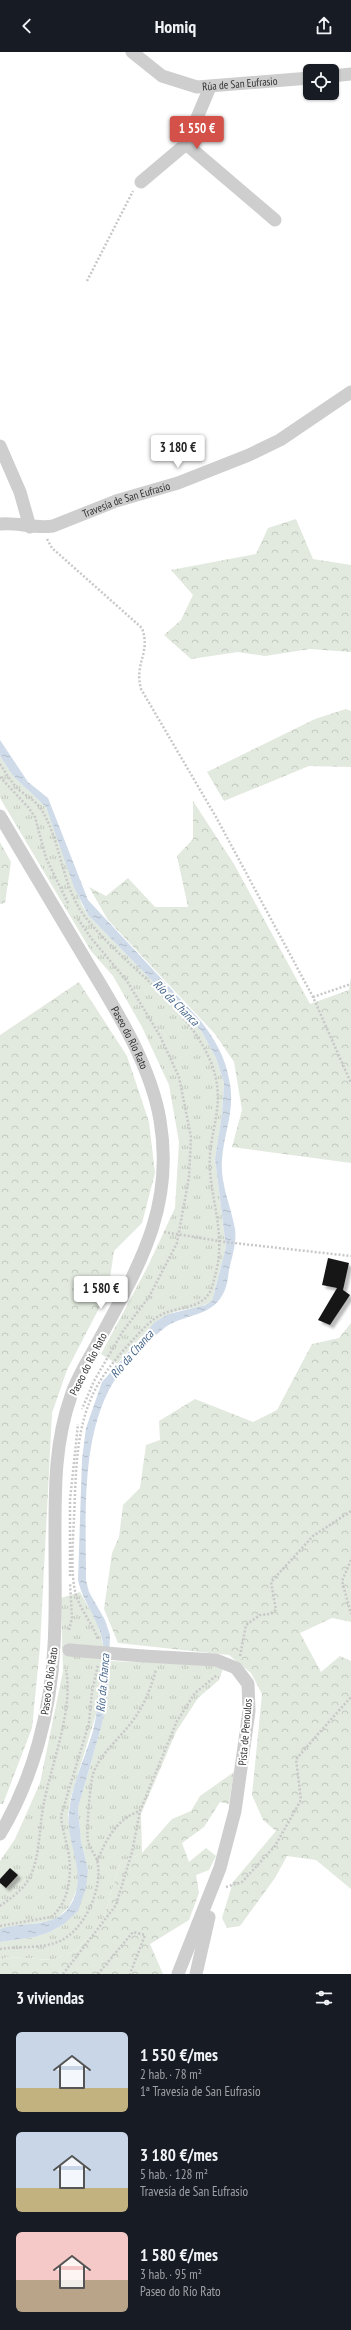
<!DOCTYPE html>
<html lang="es">
<meta charset="utf-8">
<style>
:root{--surface:#171b24;--page:#20242c;--text:#f1f3f6;--muted:#9ea1a6;--accent:#d35148}
body{margin:0;font-family:"PT Sans Narrow",sans-serif;background:var(--page);color:var(--text);height:100vh;display:flex;flex-direction:column;font-size:15px;white-space:nowrap}
*{box-sizing:border-box;margin:0}
p{font-size:13px;color:var(--muted)}
.icon{flex:none;width:22px;height:22px;fill:none;stroke:currentColor;stroke-width:2;stroke-linecap:round;stroke-linejoin:round}
.map{position:relative;height:1922px;overflow:hidden}
.panel{display:flex;flex-direction:column;background:var(--surface);flex:1}
.panel>*{flex:none}
.tools{position:absolute;left:303px;top:12px;display:grid;gap:8px}
.tools a{display:grid;place-items:center;width:36px;height:36px;border-radius:6px;background:var(--surface);box-shadow:0 1px 3px #0004;font-size:20px}
.price{position:absolute;translate:-50% -34px;padding:0 9px;border-radius:4px;background:#fff;color:#222;font-size:13px;line-height:26px;filter:drop-shadow(0 1px 2px #0008)}
.price::after{content:'';position:absolute;left:50%;top:24px;width:12px;height:9px;margin-left:-6px;background:inherit;clip-path:polygon(0 0,100% 0,50% 100%)}
.price.selected{background:var(--accent);color:#fff}
ul{padding:0;list-style:none}
li{display:flex;align-items:center;gap:12px;height:100px;padding:0 16px}
li span{display:grid;place-items:center;flex:none;width:112px;height:80px;border-radius:6px;color:#555}
li>.icon{margin-inline-start:auto}
span .icon{width:48px;height:48px;fill:#fffc;stroke-width:1}
li b{font-size:17px}
h2{display:flex;justify-content:space-between;align-items:center;height:48px;padding:0 16px;font-size:17px}
header{display:flex;justify-content:space-between;align-items:center;height:52px;padding:0 16px;background:var(--surface);font-size:18px;font-weight:700}
.map>svg:first-child{display:block}
.grass{fill:url(#grass-tufts)}
.forest{fill:url(#forest-crowns)}
.water{fill:url(#water-ripples)}
.building{fill:#181818;filter:url(#shadow)}
.lines{fill:none;stroke-linecap:round;stroke-linejoin:round}
.path{stroke:#c8c8c8;stroke-width:2.5;stroke-dasharray:2 2;stroke-linecap:butt}
.minor{stroke:#cecece;stroke-width:13}
.minor-bridge{stroke:#cecece;stroke-width:13}
.labels{text-anchor:middle;stroke-width:4;stroke-linejoin:round;paint-order:stroke}
.street-label{font-size:11px;fill:#313131;stroke:#fff}
.water-label{font-size:12px;font-style:italic;fill:#47678b;stroke:#fff}
</style>
<header><svg class="icon" aria-label="back" viewBox="0 0 24 24"><path d="M15 5l-7 7 7 7"/></svg>Homiq<svg class="icon" aria-label="share" viewBox="0 0 24 24"><path d="M12 15V3M7 8l5-5 5 5M5 13v7h14v-7"/></svg></header>
<div class="map">
<svg width="351" height="1922" viewBox="0 0 351 1922">
<defs>
<pattern id="grass-tufts" width="24" height="20" patternUnits="userSpaceOnUse"><rect width="24" height="20" fill="#e2e9de"/><path d="M3 7l-1-3M5 7V3M7 7l1-3M15 17l-1-3M17 17v-4M19 17l1-3" fill="none" stroke="#c2c8bf"/></pattern>
<pattern id="forest-crowns" width="20" height="18" patternUnits="userSpaceOnUse"><rect width="20" height="18" fill="#e2e9de"/><path d="M2 6a3 3 0 1 1 6 0M12 15a3 3 0 1 1 6 0" fill="none" stroke="#c2c8bf"/></pattern>
<pattern id="water-ripples" width="26" height="14" patternUnits="userSpaceOnUse"><rect width="26" height="14" fill="#cfdbe9"/><path d="M2 4q2-2 4 0t4 0M15 11q2-2 4 0t4 0" fill="none" stroke="#b2bcc8"/></pattern>
<filter id="shadow"><feDropShadow dx="3.5" dy="3.5" stdDeviation="1" flood-color="#0004"/></filter>
</defs>
<rect width="100%" height="100%" fill="#fff"/>
<path class="grass" d="M0,704L13,724L46,755L82,853L88,863L202,980L216,1006L224,1031L222,1062L215,1107L226,1195L212,1249C199,1258 182,1255 168,1263C150,1273 131,1296 117,1312L101,1302L148,1214L175,1156L179,1090L169,1033L142,975L113,924L91,899L0,746Z
M80,1540L98,1572L103,1593L97,1659L71,1745L68,1763L71,1786L78,1811L79,1833L69,1855L55,1868L0,1877V1809L15,1787L40,1731L63,1619L61,1546Z
M110,1609L224,1614L219,1628L198,1646L176,1680L141,1762L142,1801L120,1812L102,1871L75,1899L52,1908L8,1905L0,1908V1890L35,1885L50,1880L64,1872L88,1817L81,1789L78,1756L102,1672L108,1642Z"/>
<path class="forest" d="M296,467L313,507L351,513V600L310,597L265,604L238,600L191,607L164,583L181,568L193,543L171,518L256,502L268,476Z
M346,657L351,659V715L309,714L224,749L207,720L315,667Z
M193,749L234,812L310,952L349,938L351,924V1111L232,1095L242,1058L234,1010L215,982L108,868L89,835L106,844L128,826L155,855H188L177,804L193,787Z
M0,790L11,810L5,851L0,852Z
M79,930L127,1004L149,1070L155,1121L142,1171L114,1199L108,1239L67,1318L52,1361L40,1595L32,1676L3,1752H0V983Z
M351,1271V1570L332,1566L300,1581L321,1620L340,1604L351,1609V1837L316,1808L287,1804L275,1826L240,1874L227,1876L222,1866L233,1830L276,1779L263,1768L252,1743L262,1642L251,1621L229,1603L118,1591L104,1557L112,1501L119,1485L123,1453L140,1436L146,1393L160,1388L159,1369L195,1347L253,1370L277,1358L312,1292L339,1286Z
M234,1720L229,1752L220,1750L204,1775L182,1791L189,1810L206,1796L216,1804L209,1818L196,1823L199,1841L189,1868L150,1892L163,1922H0V1908L8,1905L52,1908L75,1899L102,1871L120,1812L142,1801L172,1767L191,1759L200,1744Z"/>
<path class="water" d="M0,688L28,730L48,746L88,848L200,968C214,986 225,1004 229,1027C236,1057 224,1079 222,1108C220,1132 231,1154 235,1177C237,1190 232,1205 229,1218C228,1226 227,1235 223,1242C210,1267 181,1261 162,1278C144,1293 118,1319 108,1340C81,1394 86,1469 86,1528L89,1540L105,1568L110,1583L108,1642L102,1672L78,1756L81,1789L88,1817L86,1836L78,1859L64,1872L50,1880L35,1885L0,1890V1877C22,1869 55,1877 70,1854C90,1822 65,1793 69,1760C72,1732 85,1706 93,1679C97,1662 99,1644 101,1625C103,1615 105,1603 103,1592C100,1569 83,1551 78,1528L82,1407L86,1376L102,1330L155,1270L169,1262L205,1253L212,1249L226,1195L215,1107L222,1062L224,1031L216,1006L202,980L88,863L74,835L46,755L13,724L0,704Z"/>
<path class="building" d="M328,1206L349,1211L343,1238L350,1243L330,1273L318,1268L337,1236L322,1233Z
M10,1816L18,1823L6,1836L0,1831V1827Z"/>
<g class="lines">
<path class="path" d="M87,229L133,139
M47,487L52,496L142,576C151,602 134,610 141,637L216,765L313,945L351,1031
M0,712C6,721 11,730 18,737C26,744 35,748 41,757C62,790 61,835 86,866C125,915 184,949 210,1008C229,1053 207,1078 210,1119C213,1154 225,1185 216,1220C214,1227 213,1234 210,1240C201,1256 180,1255 165,1261C157,1264 150,1270 144,1276C127,1294 108,1314 96,1336C75,1375 76,1423 74,1466C73,1488 70,1522 76,1543C81,1559 93,1572 98,1588
M0,725L28,755L35,765L46,806L68,851
M78,867L91,886L127,929L160,984L179,1025L191,1085L189,1125L177,1191L149,1245L123,1279L94,1329L82,1357
M313,945L351,932
M164,1180L225,1190L351,1204
M351,1508L342,1529L351,1562
M70,1524V1448L78,1372
M69,1578L72,1566L70,1531
M240,1604L246,1573L260,1563L270,1562L276,1558L271,1530L313,1484L351,1459
M97,1809C106,1788 117,1766 140,1759
M226,1835L242,1830L275,1794L301,1748L296,1707L351,1645
M0,1854C11,1846 24,1837 30,1825C40,1804 39,1778 43,1756C50,1715 74,1658 66,1618
M0,1874L51,1865C68,1852 72,1825 69,1804C67,1790 62,1778 61,1764L89,1671L92,1640L98,1613
M0,1897C19,1894 42,1897 60,1889C85,1878 104,1834 97,1808C95,1802 89,1796 88,1789C86,1780 90,1732 93,1722C100,1702 118,1688 131,1671C144,1654 151,1637 156,1617
M63,1922L116,1853L132,1800L140,1759L177,1669L195,1641L217,1623
M98,1922L133,1880L145,1883L130,1922"/>
<g class="minor">
<path id="s1" d="M132,0L162,24L197,35L310,26"/>
<path d="M332,24L351,22"/>
<path d="M186,92L275,168"/>
<path d="M141,130L186,92L210,35"/>
<path d="M0,394L20,440L30,475"/>
<path id="s2" d="M0,472C18,470 35,477 53,474L116,449L178,431L249,403L280,388L351,340"/>
<path id="s3" d="M0,764C28,811 56,858 84,905C114,955 150,1010 160,1068C175,1157 138,1215 98,1290C89,1307 77,1325 71,1344C54,1392 55,1440 55,1490C55,1525 56,1560 54,1594C51,1659 33,1727 0,1782"/>
<path d="M143,1604L216,1608L236,1616L248,1632L249,1659L235,1759L220,1816L178,1922"/>
<path d="M196,1922L209,1865"/>
</g>
<path class="minor-bridge" d="M69,1598L143,1604"/>
</g>
<g class="labels">
<g class="street-label">
<text dy="4" stroke="none"><textPath href="#s1" startOffset="118">Rúa de San Eufrasio</textPath></text>
<text dy="4" stroke="none"><textPath href="#s2" startOffset="131">Travesía de San Eufrasio</textPath></text>
<text dy="4" stroke="none"><textPath href="#s3" startOffset="257">Paseo do Río Rato</textPath></text>
<text transform="translate(88 1312) rotate(-63)" y="4">Paseo do Río Rato</text>
<text transform="translate(49 1629) rotate(-82)" y="4">Paseo do Río Rato</text>
<text transform="translate(245 1680) rotate(-85)" y="4">Pista de Penoulos</text>
</g>
<g class="water-label">
<text transform="translate(176 951) rotate(45)" y="4">Río da Chanca</text>
<text transform="translate(132 1302) rotate(-49)" y="4">Río da Chanca</text>
<text transform="translate(103 1631) rotate(-85)" y="4">Río da Chanca</text>
</g>
</g>
</svg>
<div class="tools">
<a><svg class="icon" aria-label="locate" viewBox="0 0 24 24"><circle cx="12" cy="12" r="6"/><path d="M12 2v4M12 18v4M2 12h4M18 12h4"/></svg></a>
</div>
<b class="price selected" style="left:197px;top:98px">1 550 €</b>
<b class="price" style="left:178px;top:417px">3 180 €</b>
<b class="price" style="left:101px;top:1258px">1 580 €</b>
</div>
<section class="panel">
<h2>3 viviendas<svg class="icon" aria-label="filters" viewBox="0 0 24 24"><path d="M4 7h16M4 17h16"/><circle cx="9" cy="7" r="2"/><circle cx="15" cy="17" r="2"/></svg></h2>
<ul>
<li><span style="background:linear-gradient(#c9d6e8 70%,#c2b280 0)"><svg class="icon" aria-label="home" viewBox="0 0 24 24"><path d="M3 11l9-7 9 7M6 9v11h12V9"/></svg></span><div><b>1 550 €/mes</b><p>2 hab. · 78 m²</p><p>1ª Travesía de San Eufrasio</p></div></li>
<li><span style="background:linear-gradient(#c9d6e8 70%,#c2b280 0)"><svg class="icon" aria-label="home" viewBox="0 0 24 24"><path d="M3 11l9-7 9 7M6 9v11h12V9"/></svg></span><div><b>3 180 €/mes</b><p>5 hab. · 128 m²</p><p>Travesía de San Eufrasio</p></div></li>
<li><span style="background:linear-gradient(#f6c9c9 60%,#b9a48a 0)"><svg class="icon" aria-label="home" viewBox="0 0 24 24"><path d="M3 11l9-7 9 7M6 9v11h12V9"/></svg></span><div><b>1 580 €/mes</b><p>3 hab. · 95 m²</p><p>Paseo do Río Rato</p></div></li>
</ul>
</section>
